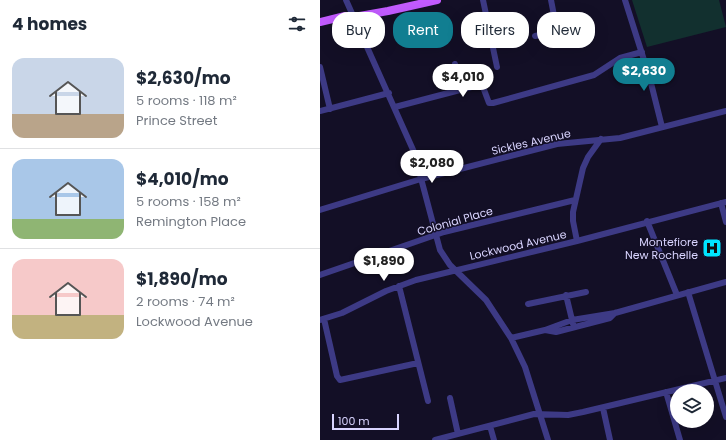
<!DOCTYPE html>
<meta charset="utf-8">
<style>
:root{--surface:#fff;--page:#f2f2f3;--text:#1f2937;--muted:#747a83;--line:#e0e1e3;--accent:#117e91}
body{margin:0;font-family:Poppins,sans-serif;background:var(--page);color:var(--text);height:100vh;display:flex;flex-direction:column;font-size:15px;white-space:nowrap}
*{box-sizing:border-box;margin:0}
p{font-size:13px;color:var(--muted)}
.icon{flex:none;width:22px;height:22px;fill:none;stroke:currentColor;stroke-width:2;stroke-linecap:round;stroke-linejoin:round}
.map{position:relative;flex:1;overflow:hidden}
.panel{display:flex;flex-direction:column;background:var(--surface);width:320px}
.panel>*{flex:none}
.hud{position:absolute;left:12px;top:12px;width:334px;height:36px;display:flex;gap:8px}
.tools{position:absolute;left:350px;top:384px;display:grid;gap:8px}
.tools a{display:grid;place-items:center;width:44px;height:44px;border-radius:50%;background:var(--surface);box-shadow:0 4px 16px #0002;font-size:20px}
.scale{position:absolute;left:12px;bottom:10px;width:67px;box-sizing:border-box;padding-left:4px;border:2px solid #d9d4ff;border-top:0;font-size:11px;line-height:14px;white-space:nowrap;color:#d9d4ff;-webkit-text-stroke:3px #130f26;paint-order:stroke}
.price{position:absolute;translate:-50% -34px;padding:0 9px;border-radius:14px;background:#fff;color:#222;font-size:13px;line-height:26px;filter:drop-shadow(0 1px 2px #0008)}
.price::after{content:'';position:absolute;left:50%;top:24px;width:12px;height:9px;margin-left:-6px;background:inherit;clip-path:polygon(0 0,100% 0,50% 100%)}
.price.on{background:var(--accent);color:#fff}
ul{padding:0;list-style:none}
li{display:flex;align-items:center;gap:12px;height:100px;padding:0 12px}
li+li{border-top:1px solid var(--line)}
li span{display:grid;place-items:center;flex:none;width:112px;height:80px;border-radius:12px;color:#555}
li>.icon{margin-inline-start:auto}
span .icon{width:48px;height:48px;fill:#fffc;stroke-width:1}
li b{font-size:17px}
h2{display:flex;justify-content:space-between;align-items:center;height:48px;padding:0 12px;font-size:17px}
.tag{padding:0 14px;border-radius:16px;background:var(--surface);box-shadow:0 4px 16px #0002;font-size:14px;line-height:36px}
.tag.on{background:var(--accent);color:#fff}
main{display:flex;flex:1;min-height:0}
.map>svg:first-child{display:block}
.green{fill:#12302f}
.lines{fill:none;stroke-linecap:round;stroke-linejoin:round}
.minor{stroke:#3d3a85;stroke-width:6}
.major{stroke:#c25bff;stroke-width:8}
.labels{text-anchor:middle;stroke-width:3;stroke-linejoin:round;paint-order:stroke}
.street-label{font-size:11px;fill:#d9d4ff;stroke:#130f26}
.poi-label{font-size:11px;fill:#d9d4ff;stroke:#130f26;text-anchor:end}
</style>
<main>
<section class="panel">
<h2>4 homes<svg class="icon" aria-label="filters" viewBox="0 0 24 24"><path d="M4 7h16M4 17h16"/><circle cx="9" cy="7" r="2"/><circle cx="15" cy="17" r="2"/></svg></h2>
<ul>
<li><span style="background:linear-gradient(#c9d6e8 70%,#b9a48a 0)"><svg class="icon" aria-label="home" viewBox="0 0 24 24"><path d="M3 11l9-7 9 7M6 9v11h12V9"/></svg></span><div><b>$2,630/mo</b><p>5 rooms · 118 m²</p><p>Prince Street</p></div></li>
<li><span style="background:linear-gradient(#a9c7e8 75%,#8fb573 0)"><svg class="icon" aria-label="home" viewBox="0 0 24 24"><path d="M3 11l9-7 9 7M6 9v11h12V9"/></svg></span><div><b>$4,010/mo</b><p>5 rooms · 158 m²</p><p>Remington Place</p></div></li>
<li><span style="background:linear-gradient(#f6c9c9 70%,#c2b280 0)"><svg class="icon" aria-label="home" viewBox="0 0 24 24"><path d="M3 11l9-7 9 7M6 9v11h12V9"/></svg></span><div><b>$1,890/mo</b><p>2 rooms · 74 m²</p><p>Lockwood Avenue</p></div></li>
</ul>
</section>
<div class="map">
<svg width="406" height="440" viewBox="0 0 406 440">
<rect width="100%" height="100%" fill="#130f26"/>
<path class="green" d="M312,0H399L406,27L327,47Z"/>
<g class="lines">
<path class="minor" d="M26,0L94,152L120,250L130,265L166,300L191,338L205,367L228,440
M163,0L177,67
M231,0L237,31
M305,0L330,79L342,127
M215,36L268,25
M135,64L142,89
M0,67L10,109
M75,107L159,85L163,87L169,103H173L274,75L300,58L322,52
M0,111L69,93
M401,203L406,222
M0,210L101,179L237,144L300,138L406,111
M327,221L357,295
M257,241L253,221V212L263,168L268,157L281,139
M0,275L124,232L255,200
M79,286L108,401
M368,292L406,417
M246,295L253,324
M208,304L266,292
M4,319L17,376L20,380L98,363
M0,320L22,313L66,291L96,280L257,241L406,202
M225,330L236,332L290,318L295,313
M191,338L225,330L252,320L295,313L406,282
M346,392L360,440
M130,398L138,434
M283,408L290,440
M170,426L174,440
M115,440L214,414L248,415L263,412L406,378"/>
<path class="major" d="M0,22L25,16L34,17L68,11L117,0"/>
</g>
<defs>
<g id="hospital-square" transform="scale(1)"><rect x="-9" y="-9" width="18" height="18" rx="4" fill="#00e5ff" stroke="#130f26"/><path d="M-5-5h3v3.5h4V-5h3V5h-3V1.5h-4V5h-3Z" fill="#111"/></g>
</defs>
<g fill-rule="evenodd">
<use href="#hospital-square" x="392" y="248"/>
</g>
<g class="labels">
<g class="street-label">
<text transform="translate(211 142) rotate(-13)" y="4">Sickles Avenue</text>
<text transform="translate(135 221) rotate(-16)" y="4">Colonial Place</text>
<text transform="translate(198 245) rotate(-13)" y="4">Lockwood Avenue</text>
</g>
<g class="poi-label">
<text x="378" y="246">Montefiore<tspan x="378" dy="13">New Rochelle</tspan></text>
</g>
</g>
</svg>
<div class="tools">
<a><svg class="icon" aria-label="layers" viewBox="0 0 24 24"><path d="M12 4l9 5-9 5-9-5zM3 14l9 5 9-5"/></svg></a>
</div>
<div class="scale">100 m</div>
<b class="price on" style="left:324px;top:92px">$2,630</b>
<b class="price" style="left:143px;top:98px">$4,010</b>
<b class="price" style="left:112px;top:184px">$2,080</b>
<b class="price" style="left:64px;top:282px">$1,890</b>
<div class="hud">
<a class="tag">Buy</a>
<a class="tag on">Rent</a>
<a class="tag">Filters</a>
<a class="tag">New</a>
</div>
</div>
</main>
